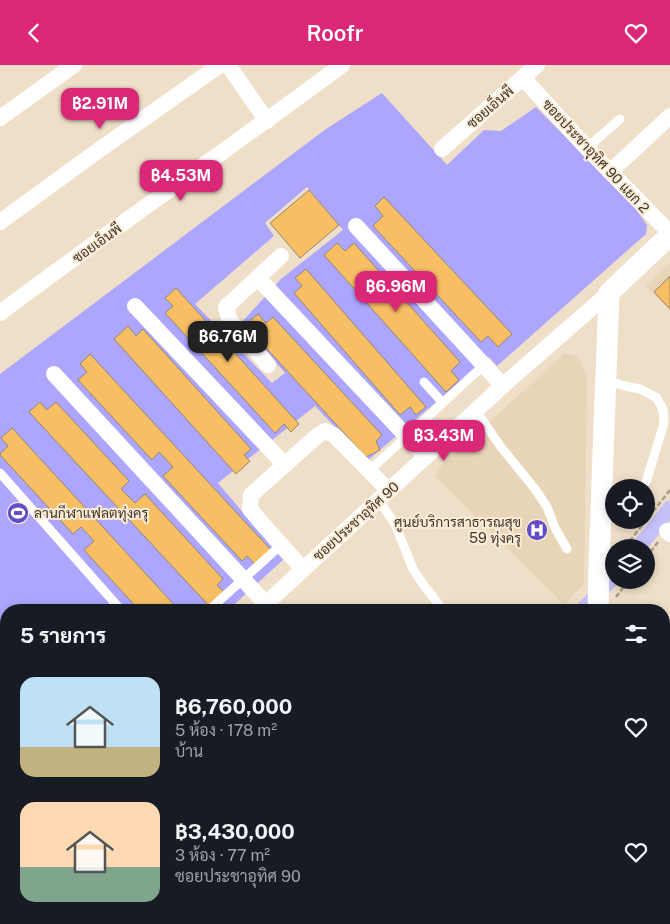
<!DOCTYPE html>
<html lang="th">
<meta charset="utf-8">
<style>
:root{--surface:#171b24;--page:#20242c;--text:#f1f3f6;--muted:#9ea1a6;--accent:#db2777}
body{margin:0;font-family:"Public Sans",Sarabun,sans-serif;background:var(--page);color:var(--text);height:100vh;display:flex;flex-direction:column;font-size:19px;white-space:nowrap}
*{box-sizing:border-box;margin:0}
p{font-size:16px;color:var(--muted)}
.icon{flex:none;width:28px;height:28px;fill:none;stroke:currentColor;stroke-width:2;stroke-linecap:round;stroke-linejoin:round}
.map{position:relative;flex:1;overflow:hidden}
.side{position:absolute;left:0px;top:539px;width:670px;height:321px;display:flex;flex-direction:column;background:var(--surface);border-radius:20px 20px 0 0;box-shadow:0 2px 8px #0003}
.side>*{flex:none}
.tools{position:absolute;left:605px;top:414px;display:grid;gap:10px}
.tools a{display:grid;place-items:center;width:50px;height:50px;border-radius:50%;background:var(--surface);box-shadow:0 2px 8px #0003;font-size:25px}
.price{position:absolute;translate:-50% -42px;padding:0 11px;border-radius:10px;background:var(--accent);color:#fff;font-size:16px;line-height:32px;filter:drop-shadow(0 1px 2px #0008)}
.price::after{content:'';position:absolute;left:50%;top:30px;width:15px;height:11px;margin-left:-8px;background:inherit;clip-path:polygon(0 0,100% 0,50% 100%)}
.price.active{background:#222;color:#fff}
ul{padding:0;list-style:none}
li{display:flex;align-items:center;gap:15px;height:125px;padding:0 20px}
li span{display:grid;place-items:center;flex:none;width:140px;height:100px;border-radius:15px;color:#555}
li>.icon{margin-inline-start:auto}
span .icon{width:60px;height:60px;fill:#fffc;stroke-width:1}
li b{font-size:21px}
h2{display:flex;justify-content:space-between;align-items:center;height:60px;padding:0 20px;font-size:21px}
header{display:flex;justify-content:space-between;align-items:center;height:65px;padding:0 20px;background:var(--accent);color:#fff;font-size:22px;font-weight:600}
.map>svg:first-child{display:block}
.built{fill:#e8d4b6}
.green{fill:#aca6ff;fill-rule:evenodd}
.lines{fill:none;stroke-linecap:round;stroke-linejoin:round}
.canal{stroke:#c4c2f9;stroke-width:15}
.building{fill:#f8be63;stroke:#958671}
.path{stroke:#a99d8c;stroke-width:2.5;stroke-dasharray:5 2.5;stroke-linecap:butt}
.service{stroke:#fff;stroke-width:9}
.minor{stroke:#fff;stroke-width:16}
.tertiary{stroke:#fff;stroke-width:21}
.labels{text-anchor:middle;stroke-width:4;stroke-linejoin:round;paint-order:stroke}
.street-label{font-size:14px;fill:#3d372e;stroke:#fdecd5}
.poi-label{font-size:14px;fill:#3d372e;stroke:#fdecd5;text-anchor:start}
</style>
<header><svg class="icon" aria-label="back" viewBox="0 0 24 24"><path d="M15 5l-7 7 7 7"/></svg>Roofr<svg class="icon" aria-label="heart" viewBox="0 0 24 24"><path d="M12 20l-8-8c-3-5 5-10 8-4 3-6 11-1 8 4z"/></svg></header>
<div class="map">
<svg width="670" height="859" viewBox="0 0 670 859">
<rect width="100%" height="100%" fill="#efdfc8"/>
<path class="built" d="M670,198V246L646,221Z
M565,288L578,292L587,312L584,519L564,540L435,411L438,404Z
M0,748L6,753V854H314L310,859H0Z
M343,854H568V859H338Z"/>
<path class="green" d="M382,28L447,100L484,65L501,66L536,42L635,143L647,160L646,169L497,301L489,292L367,396L315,341L218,418L283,495L228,545H6V753L0,748V309L326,64ZM307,122L343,165L281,214L241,258L285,308L272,318L195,239L274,171L265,158Z"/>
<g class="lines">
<path class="canal" d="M639,482L670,443
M582,545L614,512
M327,859L332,854"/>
</g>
<path class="building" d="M309,125L339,160L300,193L270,158Z
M384,132L512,269L498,282L488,271L481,277L373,161L383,151L375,141Z
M337,178L345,186L354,178L460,297L451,306L459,315L446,327L324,190Z
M306,204L426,342L416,350L410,342L400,350L294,228L302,221L295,213Z
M670,211V244L654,227Z
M176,223L299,359L291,367L284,359L275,368L165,248L173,241L165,233Z
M258,249L266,258L273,252L382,370L376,376L380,385L366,392L245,260Z
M128,261L136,271L143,264L251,384L244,390L250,396L236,409L114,274Z
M90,289L271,485L255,499L247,491L242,496L163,411L173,402L159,387L152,395L78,315L87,307L80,299Z
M40,337L47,345L56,337L129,416L121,424L135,438L145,429L223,514L217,520L225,528L210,542L29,347Z
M12,363L179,545H139L84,485L94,476L81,462L73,469L0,390V389L8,381L1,373Z"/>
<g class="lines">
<path class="path" d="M622,482V476
M625,482L670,425
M646,493L658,477
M616,532L629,515"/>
<path class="service" d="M587,83L620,54
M606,315L625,321L640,324L657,333L663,345L664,358L646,417
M424,317L443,338
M476,346L501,382L535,424L547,442L555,463L567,484
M369,406L484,300
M0,408L121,545
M379,436L395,459L413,504L423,519L443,545
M209,545L281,480
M0,828L6,821
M107,854L111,859"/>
<path class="minor" d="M228,0L267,56
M523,13L587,83L670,168
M0,53L74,0
M442,84L537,0
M610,107L670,51
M0,157L99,85L220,0
M356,161L503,321
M258,213L426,392
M135,241L285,400
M0,248C113,163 229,84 342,0
M268,300L230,256L226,242L281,191
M54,309L266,539
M667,466L670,469
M303,504L259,455L250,444L251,430L317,371L325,366L334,370L389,426
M259,545L508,316L609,228
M664,791L670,784
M0,800L6,793
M664,846L670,854
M604,859L609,854"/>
<path class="tertiary" d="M598,545L599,500L609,228L670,170
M589,859V854"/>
</g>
<defs>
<g id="stadium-disc" transform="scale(1.125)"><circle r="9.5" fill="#624ec7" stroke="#fdecd5"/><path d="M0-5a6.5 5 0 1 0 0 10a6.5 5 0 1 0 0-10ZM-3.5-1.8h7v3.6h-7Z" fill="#fff"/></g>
<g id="hospital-disc" transform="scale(1.125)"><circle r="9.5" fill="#624ec7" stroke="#fdecd5"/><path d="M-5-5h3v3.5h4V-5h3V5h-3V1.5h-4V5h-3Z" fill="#fff"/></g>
</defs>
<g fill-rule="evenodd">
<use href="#stadium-disc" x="18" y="448"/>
<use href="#hospital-disc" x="537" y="465"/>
</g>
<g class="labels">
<g class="street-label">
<text transform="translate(490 42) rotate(-41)" y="5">ซอยเอ็นพี</text>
<text transform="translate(596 91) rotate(47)" y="5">ซอยประชาอุทิศ 90 แยก 2</text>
<text transform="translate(97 178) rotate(-36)" y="5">ซอยเอ็นพี</text>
<text transform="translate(356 456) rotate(-42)" y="5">ซอยประชาอุทิศ 90</text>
</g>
<g class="poi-label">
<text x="34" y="453">ลานกีฬาแฟลตทุ่งครุ</text>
<text x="521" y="462" text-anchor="end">ศูนย์บริการสาธารณสุข<tspan x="521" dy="16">59 ทุ่งครุ</tspan></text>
</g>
</g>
</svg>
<div class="tools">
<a><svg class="icon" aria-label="locate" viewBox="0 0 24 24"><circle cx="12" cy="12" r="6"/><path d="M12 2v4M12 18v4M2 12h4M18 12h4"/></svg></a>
<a><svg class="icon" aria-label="layers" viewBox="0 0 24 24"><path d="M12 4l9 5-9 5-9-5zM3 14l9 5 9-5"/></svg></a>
</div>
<b class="price" style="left:100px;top:65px">฿2.91M</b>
<b class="price" style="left:181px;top:137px">฿4.53M</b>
<b class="price" style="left:396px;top:248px">฿6.96M</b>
<b class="price active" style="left:228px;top:298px">฿6.76M</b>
<b class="price" style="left:444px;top:397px">฿3.43M</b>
<section class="side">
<h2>5 รายการ<svg class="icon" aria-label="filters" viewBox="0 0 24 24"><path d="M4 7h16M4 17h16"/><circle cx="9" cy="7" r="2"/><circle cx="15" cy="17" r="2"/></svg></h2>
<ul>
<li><span style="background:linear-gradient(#bfe0f5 70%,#c2b280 0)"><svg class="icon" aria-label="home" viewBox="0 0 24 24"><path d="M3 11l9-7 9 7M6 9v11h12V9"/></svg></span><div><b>฿6,760,000</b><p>5 ห้อง · 178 m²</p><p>บ้าน</p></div><svg class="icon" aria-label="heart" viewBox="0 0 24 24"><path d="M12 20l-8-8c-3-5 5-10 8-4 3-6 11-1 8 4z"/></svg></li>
<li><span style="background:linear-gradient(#ffd9b3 65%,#7fa58c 0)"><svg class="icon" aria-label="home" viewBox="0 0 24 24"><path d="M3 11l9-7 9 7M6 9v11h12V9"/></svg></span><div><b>฿3,430,000</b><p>3 ห้อง · 77 m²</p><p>ซอยประชาอุทิศ 90</p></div><svg class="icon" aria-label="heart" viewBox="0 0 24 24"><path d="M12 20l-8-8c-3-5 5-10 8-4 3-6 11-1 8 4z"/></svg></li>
</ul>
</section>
</div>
